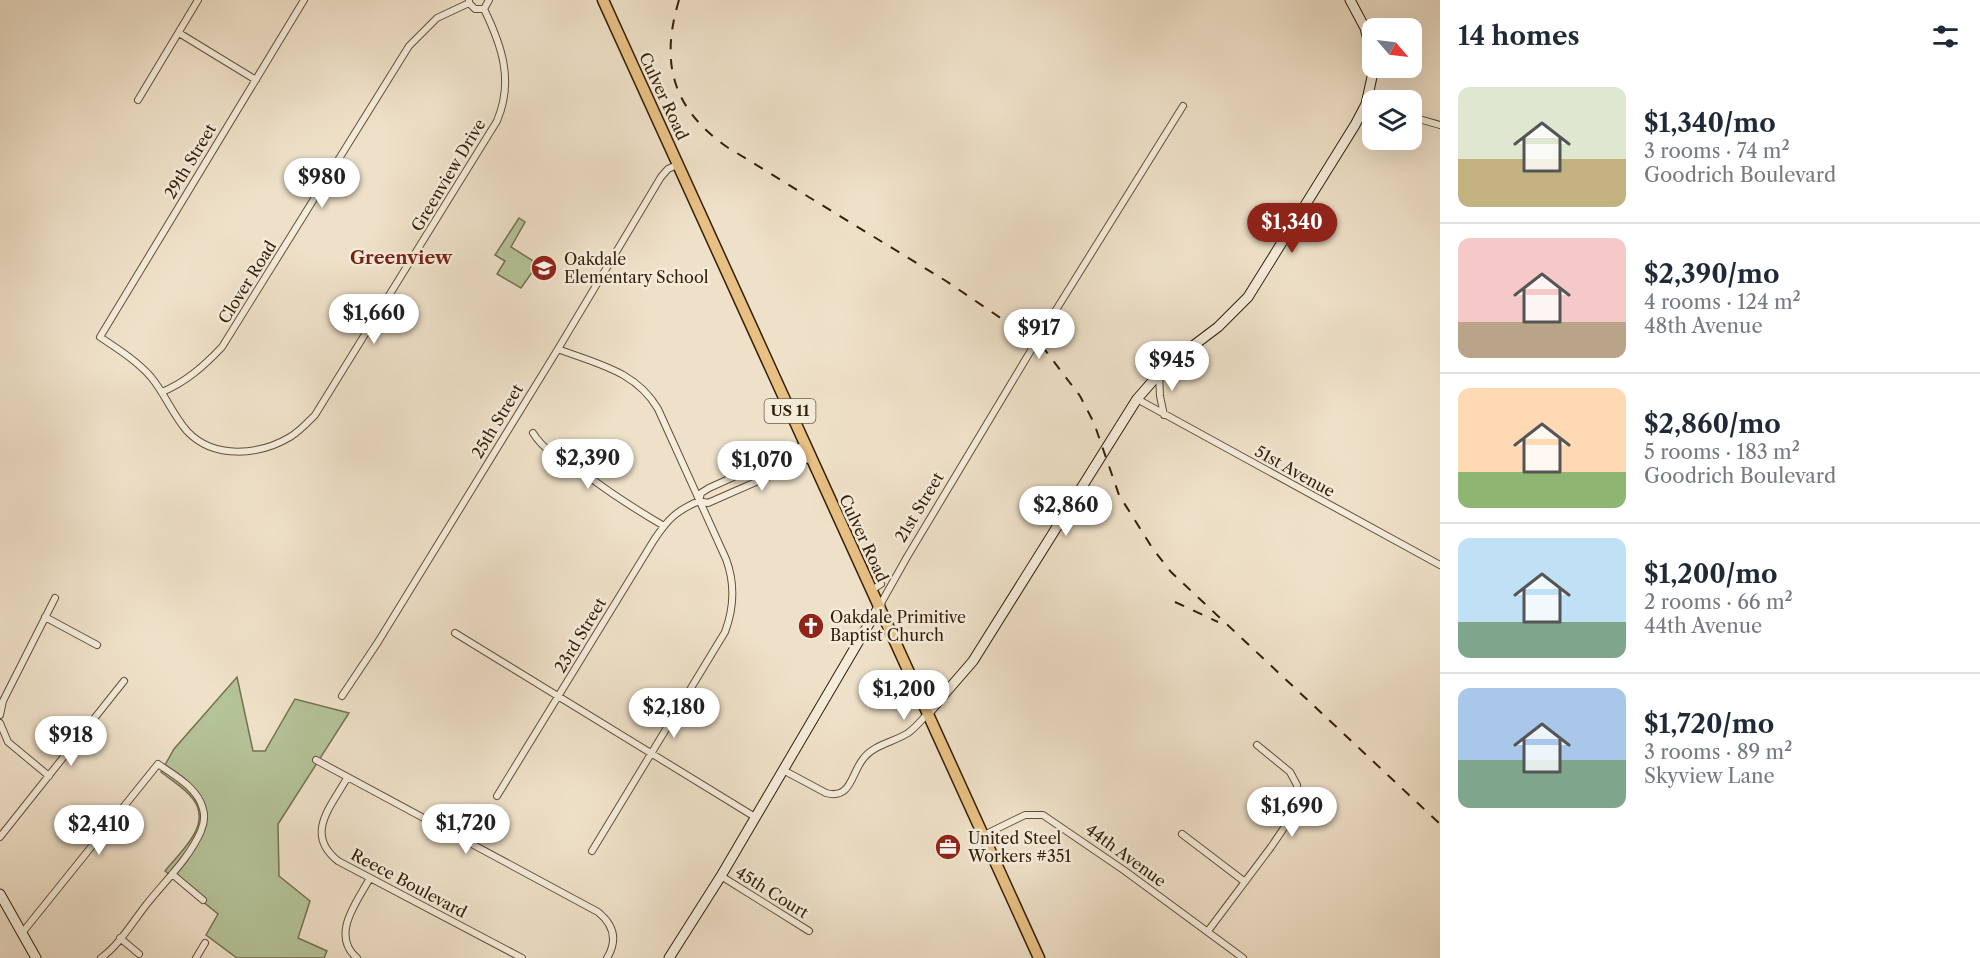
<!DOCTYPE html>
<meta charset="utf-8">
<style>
:root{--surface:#fff;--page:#f2f2f3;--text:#1f2937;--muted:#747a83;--line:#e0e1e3;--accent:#8f2418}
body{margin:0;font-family:"Libre Caslon Text",serif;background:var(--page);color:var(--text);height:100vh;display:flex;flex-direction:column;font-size:22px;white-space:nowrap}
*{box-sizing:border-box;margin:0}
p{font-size:20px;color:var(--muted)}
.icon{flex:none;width:33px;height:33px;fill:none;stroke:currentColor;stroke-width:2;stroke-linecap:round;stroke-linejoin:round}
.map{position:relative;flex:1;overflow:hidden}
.details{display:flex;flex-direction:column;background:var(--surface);width:540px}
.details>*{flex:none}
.needle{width:39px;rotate:118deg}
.fabs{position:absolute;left:1362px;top:18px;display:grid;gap:12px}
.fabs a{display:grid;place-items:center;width:60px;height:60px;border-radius:12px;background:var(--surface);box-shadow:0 6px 24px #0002;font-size:30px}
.price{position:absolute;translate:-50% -51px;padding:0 14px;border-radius:21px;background:#fff;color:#222;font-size:20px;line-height:39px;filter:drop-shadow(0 2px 3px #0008)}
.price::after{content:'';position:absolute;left:50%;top:36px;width:18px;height:14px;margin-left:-9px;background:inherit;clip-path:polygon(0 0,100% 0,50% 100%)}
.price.current{background:var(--accent);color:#fff}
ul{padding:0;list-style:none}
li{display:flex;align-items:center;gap:18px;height:150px;padding:0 18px}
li+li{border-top:2px solid var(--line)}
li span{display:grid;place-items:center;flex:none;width:168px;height:120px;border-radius:12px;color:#555}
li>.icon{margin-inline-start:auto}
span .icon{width:72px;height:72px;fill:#fffc;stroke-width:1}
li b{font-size:26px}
h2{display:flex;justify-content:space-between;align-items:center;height:72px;padding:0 18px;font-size:26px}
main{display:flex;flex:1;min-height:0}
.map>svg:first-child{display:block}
.green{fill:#b5c399;stroke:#747150;stroke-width:1.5}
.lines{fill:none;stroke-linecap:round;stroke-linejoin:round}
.street-casing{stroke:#635037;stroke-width:8}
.secondary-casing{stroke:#341f06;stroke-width:11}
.primary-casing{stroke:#341f06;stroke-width:13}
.street{stroke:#f5ecdc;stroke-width:6}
.secondary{stroke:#f5ecdc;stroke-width:9}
.primary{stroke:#e8c084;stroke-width:10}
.rail{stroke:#341f06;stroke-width:2;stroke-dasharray:10 10;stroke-linecap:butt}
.labels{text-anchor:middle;stroke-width:5;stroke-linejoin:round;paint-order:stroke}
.shield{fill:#f5ecdc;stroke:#6e5c46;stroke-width:1.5}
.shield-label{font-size:15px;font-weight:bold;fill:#341f06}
.street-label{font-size:16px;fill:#341f06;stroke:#f5ecdc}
.poi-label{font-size:16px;fill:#341f06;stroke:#f5ecdc;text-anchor:start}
.neighbourhood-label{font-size:18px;font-weight:bold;fill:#7a1f14;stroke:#f5ecdc}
</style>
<main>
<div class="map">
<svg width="1440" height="958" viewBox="0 0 1440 958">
<rect width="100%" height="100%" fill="#efe1c9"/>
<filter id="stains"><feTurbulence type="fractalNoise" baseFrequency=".00333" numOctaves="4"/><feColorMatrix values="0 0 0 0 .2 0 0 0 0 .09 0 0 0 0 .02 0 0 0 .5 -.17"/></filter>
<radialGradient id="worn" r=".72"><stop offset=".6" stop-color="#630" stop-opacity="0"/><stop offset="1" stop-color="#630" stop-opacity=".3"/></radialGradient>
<path class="green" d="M519,218L525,222L511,247L538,264L521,288L497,274L505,261L495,255Z
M237,677L253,751H265L295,699L349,713L278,824L279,876L310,901L298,938L327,951L324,958H237L206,935L218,914L165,871C180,852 213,825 193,799C185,788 171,780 161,772L174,749Z"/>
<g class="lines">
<g class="street-casing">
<path id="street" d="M304,0L100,337C118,349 137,361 151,377C165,394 173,415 187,431C214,460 260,455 290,437C300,431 307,423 315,415L497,121C514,81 502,46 484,9
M469,1V3L475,9H484L489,0
M179,33L256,80
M138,100L198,0
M1412,117L1440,125
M558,349C597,364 636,371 658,409L726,559C735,583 734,608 725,632L592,851
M1159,374L1160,396L1164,415
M162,392C186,382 204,366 222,347L409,46L437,18L469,3
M1137,399L1440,565
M533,433C548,457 574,465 596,482C618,498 640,512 664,526
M872,590L881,584
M880,605L907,557L1036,342L1183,106
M45,617L97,645
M455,633L755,817
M342,696L378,642L558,349L661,177L668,169L679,164
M0,715L3,701L55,598
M0,723L8,742L49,776
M316,760L598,912C614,925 618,940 607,958
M783,770L826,793C851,800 851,774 863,759C873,745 894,742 908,733C915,728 922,720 928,713
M347,778C331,807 304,834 338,861L522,958
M497,796L654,540C668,519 676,511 699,501L708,503L806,460L809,451L800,447L709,488L701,493L699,501
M1182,834L1245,882
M984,835L1025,815H1043L1125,871L1243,958
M0,837L124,681
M172,874L203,900
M721,876L809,931
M1208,931L1271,847L1292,816L1298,800L1297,785L1290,772L1257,745
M22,933L158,764C174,775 198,788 203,809C205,816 204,824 201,831C189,859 164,882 146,905C132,923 119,945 101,958
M120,938L139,954
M196,958L205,943
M357,958C330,935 357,902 370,878"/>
</g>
<g class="secondary-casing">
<path id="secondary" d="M1350,0L1365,28L1372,56
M928,713L973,661L1137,399L1165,367L1218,327L1248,297L1355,125L1366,104L1374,68
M0,894L36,958
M669,958L721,876L880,605"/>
</g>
<g class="primary-casing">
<path id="primary" d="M603,0L1039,958"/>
</g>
<use href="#street" class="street"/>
<use href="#secondary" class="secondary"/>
<use href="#primary" class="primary"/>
<path class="rail" d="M679,0C660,63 672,108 727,147L946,281L1042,346L1080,396L1094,423L1119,495L1153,549L1171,572L1440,824
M1175,602L1218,622"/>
</g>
<defs>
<g id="school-disc" transform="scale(1.35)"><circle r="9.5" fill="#8f2418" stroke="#f5ecdc"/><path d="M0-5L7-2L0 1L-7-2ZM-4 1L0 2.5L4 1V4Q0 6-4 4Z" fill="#fff"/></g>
<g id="church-disc" transform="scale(1.35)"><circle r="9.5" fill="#8f2418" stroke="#f5ecdc"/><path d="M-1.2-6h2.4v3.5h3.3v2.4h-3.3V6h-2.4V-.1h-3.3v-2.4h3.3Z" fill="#fff"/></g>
<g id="office-disc" transform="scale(1.35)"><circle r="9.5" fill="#8f2418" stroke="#f5ecdc"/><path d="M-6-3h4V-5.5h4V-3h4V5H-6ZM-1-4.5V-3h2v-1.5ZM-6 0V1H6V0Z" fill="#fff"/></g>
</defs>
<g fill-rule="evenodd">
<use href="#school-disc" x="544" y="268"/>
<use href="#church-disc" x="811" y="626"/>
<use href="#office-disc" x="948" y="847"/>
</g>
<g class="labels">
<rect class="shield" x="764.5" y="399" width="51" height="24" rx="4.5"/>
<g class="shield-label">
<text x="790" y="416">US 11</text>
</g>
<g class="street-label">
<text transform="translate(664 96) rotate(65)" y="6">Culver Road</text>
<text transform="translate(190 161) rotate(-59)" y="6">29th Street</text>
<text transform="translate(448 175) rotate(-59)" y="6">Greenview Drive</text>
<text transform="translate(247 282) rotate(-58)" y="6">Clover Road</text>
<text transform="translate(497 421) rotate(-59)" y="6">25th Street</text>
<text transform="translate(1295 471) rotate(29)" y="6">51st Avenue</text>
<text transform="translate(919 507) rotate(-59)" y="6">21st Street</text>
<text transform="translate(864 538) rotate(65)" y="6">Culver Road</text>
<text transform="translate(580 635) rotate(-59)" y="6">23rd Street</text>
<text transform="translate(1126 855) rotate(36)" y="6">44th Avenue</text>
<text transform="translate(409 883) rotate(28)" y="6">Reece Boulevard</text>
<text transform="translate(772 892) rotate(32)" y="6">45th Court</text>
</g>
<g class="poi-label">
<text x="564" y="265">Oakdale<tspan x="564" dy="18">Elementary School</tspan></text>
<text x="830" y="623">Oakdale Primitive<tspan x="830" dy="18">Baptist Church</tspan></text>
<text x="968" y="844">United Steel<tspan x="968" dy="18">Workers #351</tspan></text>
</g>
<g class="neighbourhood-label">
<text x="401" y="264">Greenview</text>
</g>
</g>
<rect width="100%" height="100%" filter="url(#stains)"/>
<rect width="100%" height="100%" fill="url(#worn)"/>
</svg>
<div class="fabs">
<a><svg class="needle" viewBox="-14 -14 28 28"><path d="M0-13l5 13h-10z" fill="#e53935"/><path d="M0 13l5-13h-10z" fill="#747a83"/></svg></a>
<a><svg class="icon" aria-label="layers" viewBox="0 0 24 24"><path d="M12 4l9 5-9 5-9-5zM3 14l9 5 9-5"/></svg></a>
</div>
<b class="price" style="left:322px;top:209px">$980</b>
<b class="price current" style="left:1292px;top:254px">$1,340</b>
<b class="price" style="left:374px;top:345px">$1,660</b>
<b class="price" style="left:1039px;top:360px">$917</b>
<b class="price" style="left:1172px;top:392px">$945</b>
<b class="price" style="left:588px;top:490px">$2,390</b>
<b class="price" style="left:762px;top:492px">$1,070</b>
<b class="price" style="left:1066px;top:537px">$2,860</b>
<b class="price" style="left:904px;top:721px">$1,200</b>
<b class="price" style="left:674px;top:739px">$2,180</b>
<b class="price" style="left:71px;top:767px">$918</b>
<b class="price" style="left:1292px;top:838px">$1,690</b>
<b class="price" style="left:466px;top:855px">$1,720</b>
<b class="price" style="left:99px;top:856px">$2,410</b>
</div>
<section class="details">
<h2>14 homes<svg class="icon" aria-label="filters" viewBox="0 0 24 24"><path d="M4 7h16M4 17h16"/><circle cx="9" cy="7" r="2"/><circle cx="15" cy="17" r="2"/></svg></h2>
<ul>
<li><span style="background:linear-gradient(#dfe7d0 60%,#c2b280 0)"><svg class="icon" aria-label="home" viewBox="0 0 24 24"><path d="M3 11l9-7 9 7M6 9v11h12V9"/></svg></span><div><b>$1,340/mo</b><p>3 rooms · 74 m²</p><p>Goodrich Boulevard</p></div></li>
<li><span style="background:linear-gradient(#f6c9c9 70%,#b9a48a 0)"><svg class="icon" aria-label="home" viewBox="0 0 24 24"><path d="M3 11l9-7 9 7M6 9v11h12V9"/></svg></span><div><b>$2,390/mo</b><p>4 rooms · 124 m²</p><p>48th Avenue</p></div></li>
<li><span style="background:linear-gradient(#ffd9b3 70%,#8fb573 0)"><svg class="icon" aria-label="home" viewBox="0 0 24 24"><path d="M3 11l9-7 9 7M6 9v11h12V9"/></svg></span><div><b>$2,860/mo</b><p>5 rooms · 183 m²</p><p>Goodrich Boulevard</p></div></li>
<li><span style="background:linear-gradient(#bfe0f5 70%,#7fa58c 0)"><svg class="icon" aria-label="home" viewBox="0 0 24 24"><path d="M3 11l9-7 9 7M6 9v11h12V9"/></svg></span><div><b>$1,200/mo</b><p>2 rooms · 66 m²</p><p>44th Avenue</p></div></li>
<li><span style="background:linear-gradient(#a9c7e8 60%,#7fa58c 0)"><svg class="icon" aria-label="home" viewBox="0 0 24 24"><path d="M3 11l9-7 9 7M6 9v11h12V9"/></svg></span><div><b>$1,720/mo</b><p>3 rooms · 89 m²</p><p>Skyview Lane</p></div></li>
</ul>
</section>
</main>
